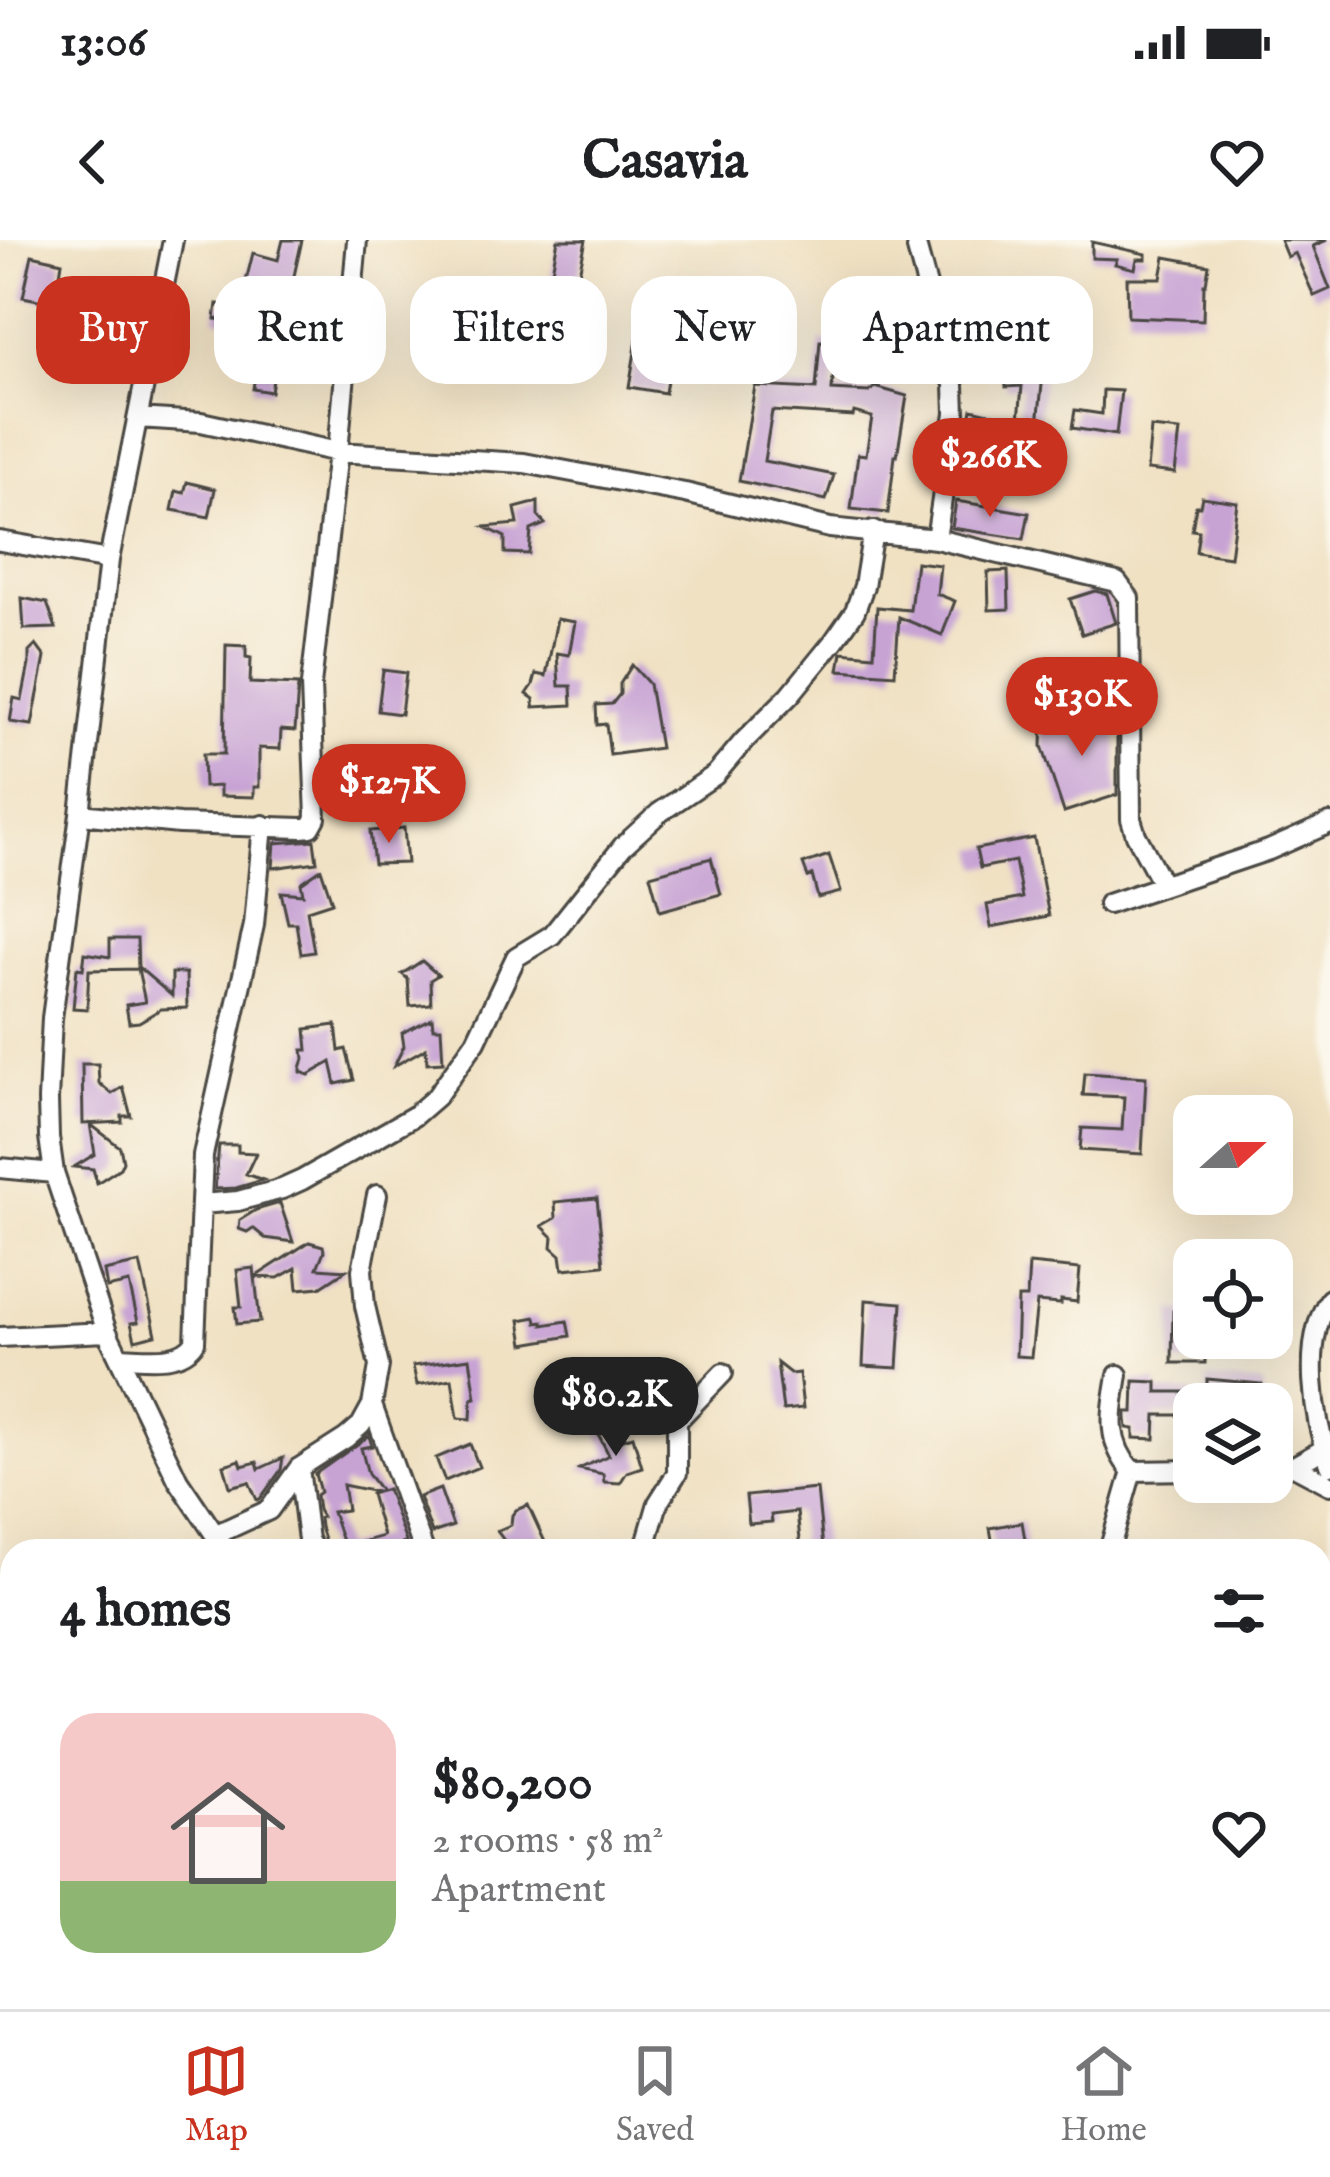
<!DOCTYPE html>
<meta charset="utf-8">
<style>
:root{--surface:#fff;--page:#f6f6f6;--text:#202124;--muted:#757577;--line:#e0e0e0;--accent:#c8321e}
body{margin:0;font-family:"IM FELL English",serif;background:var(--page);color:var(--text);height:100vh;display:flex;flex-direction:column;font-size:45px;white-space:nowrap}
*{box-sizing:border-box;margin:0}
p{font-size:39px;color:var(--muted)}
.icon{flex:none;width:66px;height:66px;fill:none;stroke:currentColor;stroke-width:2;stroke-linecap:round;stroke-linejoin:round}
.map{position:relative;flex:1;overflow:hidden}
.details{position:absolute;left:0px;top:1299px;width:1332px;height:471px;display:flex;flex-direction:column;background:var(--surface);border-radius:36px 36px 0 0;box-shadow:0 12px 48px #0002}
.details>*{flex:none}
.banner{position:absolute;left:36px;top:36px;width:1260px;height:108px;display:flex;gap:24px}
.needle{width:78px;rotate:69deg}
.buttons{position:absolute;left:1173px;top:855px;display:grid;gap:24px}
.buttons a{display:grid;place-items:center;width:120px;height:120px;border-radius:24px;background:var(--surface);box-shadow:0 12px 48px #0002;font-size:60px}
.price{position:absolute;translate:-50% -102px;padding:0 27px;border-radius:42px;background:var(--accent);color:#fff;font-size:39px;line-height:78px;filter:drop-shadow(0 3px 6px #0008)}
.price::after{content:'';position:absolute;left:50%;top:72px;width:36px;height:27px;margin-left:-18px;background:inherit;clip-path:polygon(0 0,100% 0,50% 100%)}
.price.selected{background:#222;color:#fff}
ul{padding:0;list-style:none}
li{display:flex;align-items:center;gap:36px;height:300px;padding:0 60px}
li+li{border-top:3px solid var(--line)}
li span{display:grid;place-items:center;flex:none;width:336px;height:240px;border-radius:36px;color:#555}
li>.icon{margin-inline-start:auto}
span .icon{width:144px;height:144px;fill:#fffc;stroke-width:1}
li b{font-size:51px}
h2{display:flex;justify-content:space-between;align-items:center;height:144px;padding:0 60px;font-size:51px}
.pill{padding:0 42px;border-radius:36px;background:var(--surface);box-shadow:0 12px 48px #0002;font-size:42px;line-height:108px}
.pill.selected{background:var(--accent);color:#fff}
.status{display:flex;justify-content:space-between;align-items:center;height:84px;padding:0 60px;background:var(--surface);direction:ltr}
.status svg{height:33px;fill:currentColor}
header{display:flex;justify-content:space-between;align-items:center;height:156px;padding:0 60px;background:var(--surface);font-size:54px;font-weight:700}
.tabs{display:flex;justify-content:space-around;align-items:center;height:168px;border-top:3px solid var(--line);background:var(--surface);font-size:33px;color:var(--muted)}
.tabs a{display:grid;justify-items:center;gap:6px}
.tabs .selected{color:var(--accent)}
.map>svg:first-child{display:block}
.building{fill:#c7a3d4;fill-rule:evenodd}
.lines{fill:none;stroke-linecap:round;stroke-linejoin:round}
.street-casing{stroke:#494642;stroke-width:24}
.street{stroke:#fff;stroke-width:18}
</style>
<div class="status"><b>13:06</b><svg viewBox="0 0 49 12"><path d="M0 12V9h3v3zM5 12V6h3v6zM10 12V3h3v9zM15 12V0h3v12zM26 1h20v11H26zM47 4h2v5h-2z"/></svg></div>
<header><svg class="icon" aria-label="back" viewBox="0 0 24 24"><path d="M15 5l-7 7 7 7"/></svg>Casavia<svg class="icon" aria-label="heart" viewBox="0 0 24 24"><path d="M12 20l-8-8c-3-5 5-10 8-4 3-6 11-1 8 4z"/></svg></header>
<div class="map">
<svg width="1330" height="1769" viewBox="0 0 1330 1769">
<rect width="100%" height="100%" fill="#fbf7ec"/>
<filter id="ink" filterUnits="userSpaceOnUse"><feTurbulence type="fractalNoise" baseFrequency=".00833" numOctaves="2"/><feDisplacementMap in="SourceGraphic" scale="24" xChannelSelector="R" yChannelSelector="G"/><feConvolveMatrix kernelMatrix="1 2 1 2 8 2 1 2 1" color-interpolation-filters="sRGB"/></filter>
<filter id="wash" filterUnits="userSpaceOnUse"><feTurbulence type="fractalNoise" baseFrequency=".004" numOctaves="4" result="noise"/><feDisplacementMap in="SourceGraphic" scale="48" xChannelSelector="R" yChannelSelector="G"/><feGaussianBlur stdDeviation="2.7" result="paint"/><feColorMatrix in="noise" values="0 0 0 0 0 0 0 0 0 0 0 0 0 0 0 0 0 1.4 0 .05"/><feComposite in="paint" operator="in"/></filter>
<g filter="url(#wash)">
<rect width="100%" height="100%" fill="#f0e1c3"/>
<g id="blocks">
<path class="building" d="M283,0H302L277,112L271,152L253,149L259,108L249,106L251,95L245,94L247,84L215,79L217,64L249,68L254,42L246,41L253,13L278,20Z
M558,0H586L575,52L549,46Z
M1280,0H1327L1313,6L1330,49L1314,56L1295,13L1287,17Z
M1092,2L1146,14V19H1137L1135,29L1115,24L1117,19L1092,18Z
M32,15L62,22L60,35L66,36L63,51L56,49L53,63L23,57Z
M1165,17L1209,25L1206,44H1204L1203,80L1128,77L1127,38H1161Z
M637,100L678,107L674,128L669,127L665,153L629,147Z
M820,101L836,102L832,150L869,152L875,147L907,156L897,216H895L888,273L851,269L858,214L866,215L872,177L854,172L853,176L772,171L764,221L834,235L826,260L739,241L755,146L816,149Z
M1026,103L1046,105L1038,184L1048,186L1038,233L1009,227L1016,197L987,191L984,208L965,204L972,169L1019,180L1022,146L1006,147L1005,130L1024,129Z
M1103,150L1121,151L1116,195L1072,188L1075,170L1102,174Z
M1151,188L1180,191L1175,233L1147,230Z
M187,242L215,249L209,277L172,270L176,251L184,253Z
M1202,257L1237,262L1230,317L1196,312L1199,291L1192,290L1196,266H1200Z
M956,261L1029,273L1024,299L952,288Z
M538,262V276L545,284L531,290L529,314L505,313V297L485,287L518,284L515,268Z
M916,322L940,325L937,354L955,361L942,395L899,377L895,434L839,430L842,412L874,415L877,367L910,370Z
M1008,331L1009,369L989,370L988,332Z
M1095,351L1107,354L1116,383L1082,394L1070,359Z
M22,358L47,363L56,388L24,389Z
M557,379L575,382L569,415L557,413L559,446H571L572,465L534,467V459L527,454L533,445L536,434L546,436Z
M36,405L45,417L32,485L10,482L14,458L22,460L29,424V412Z
M226,405L246,406V417L251,418L250,443L298,445L295,491L281,490L280,509L259,508V547H254V557L220,556V546L204,547L203,514H224Z
M632,425L649,444L660,508L610,515L606,484L597,485L596,465L612,464L620,454V444Z
M383,430L406,433L401,474L378,471Z
M1050,432L1092,443L1087,462L1045,451Z
M1043,478L1117,479V555L1064,572L1042,506Z
M399,513L401,548L382,549L383,555L369,556L368,544H355L366,515Z
M404,588L407,623L374,624L370,591Z
M1034,598L1049,676L991,687L987,665L1022,658L1015,621L980,628L976,609Z
M314,600L317,622L273,628L275,603Z
M829,615L841,652L818,658L812,635L808,637L803,624Z
M711,618L721,654L660,671L650,635Z
M321,629L332,662L307,670L314,712L301,714L296,683H288L281,652L303,654L301,643Z
M110,699H137L138,727L172,756V733H186L187,768L161,769L139,782L129,783L126,765L145,762L138,729L89,730L87,769L73,768L77,728L83,729L85,713L110,717Z
M422,721L438,735L430,740L431,764L410,766L408,739L402,734Z
M432,778L433,788H441L443,822L427,823L426,808L394,826L404,806L402,793Z
M336,785L339,811L346,809L354,840L336,844L331,822L309,835L301,832V828L304,819L303,810H308L306,789Z
M82,824H98L99,843L112,854L123,847L131,876H122V882L83,884Z
M1085,833L1146,837L1142,914L1080,910L1082,888L1122,890L1124,857L1083,855Z
M90,884L120,907L123,921L120,928L97,943L93,929L74,927L95,914Z
M219,905H238V912L256,913L246,934L263,940L236,948L215,949Z
M597,958L604,1025L563,1029L561,1015L552,1007L553,997L542,986L556,978L555,962Z
M280,963L293,1002L265,998L253,988L247,992L239,989L240,980L256,970Z
M309,1002L323,1006L324,1011L317,1028L346,1030L320,1047L298,1049L296,1028L278,1038L255,1037L260,1082L237,1084L235,1067H241L237,1030L254,1028L255,1037Z
M140,1023L156,1095L135,1100L131,1083L138,1082L129,1043L107,1048L104,1031Z
M1029,1024L1080,1029L1077,1062L1061,1060V1064L1037,1062L1031,1117L1016,1116L1018,1058H1027Z
M866,1060L902,1063L898,1128L863,1126Z
M1173,1071H1194V1098H1205V1123H1172Z
M536,1077L537,1083L543,1082V1085L567,1081L570,1096L524,1104L520,1080Z
M470,1118L476,1158L472,1159L471,1179L458,1178L452,1139L417,1145L413,1126Z
M777,1123L791,1134L799,1133L803,1168L783,1170Z
M1207,1139L1262,1144V1163L1207,1164Z
M1134,1141L1157,1142V1152H1194V1175H1156L1155,1199L1134,1198V1189L1127,1188L1126,1178V1172H1133Z
M596,1190L617,1201L633,1196L642,1227L627,1232L620,1243L604,1242L603,1234L579,1229L609,1215Z
M369,1196L372,1206L361,1208L368,1234L381,1251L387,1249L406,1302L403,1303L404,1309L328,1311L320,1287L319,1278L322,1277L318,1270L316,1255L320,1252L315,1234ZM343,1245L377,1252L371,1254L383,1296L344,1307L332,1272L347,1270Z
M470,1204L479,1227L445,1241L436,1218Z
M283,1218L281,1230L260,1259L257,1260L249,1242L230,1247L224,1225L240,1220L242,1226L257,1222L259,1229Z
M440,1249L453,1286L432,1293L419,1257Z
M817,1249L823,1307L801,1309L797,1272L771,1275L772,1282L749,1284L746,1256Z
M528,1265L545,1302L523,1311H500L503,1299L497,1291L511,1285L512,1275L516,1270Z
M1022,1282L1027,1311H994L990,1288Z"/>
</g>
</g>
<g filter="url(#ink)">
<use href="#blocks" fill-opacity="0" stroke="#494642" stroke-width="3"/>
<g class="lines">
<g class="street-casing">
<path id="street" d="M173,0L109,320L80,574L52,778L48,860L49,897L54,933L107,1092L178,1240L226,1311
M917,9L954,145L955,173L936,299
M138,178L201,182L338,212L524,223L685,253L830,288L936,299L1117,342L1129,358L1131,579L1136,595L1163,645
M0,301L109,320
M80,574L179,584L302,588L311,587L316,578L311,445L338,212L357,0
M1108,664L1269,610L1330,583
M0,928L54,933
M201,964L238,961L282,949L302,940L414,876L436,857L476,801L516,717L552,695L623,606L659,573L715,535L744,501L790,455L834,401L855,371L864,346L873,291
M1330,1059C1301,1100 1314,1180 1330,1225
M0,1097L107,1092
M119,1117C143,1117 180,1125 195,1102L203,915L254,685L263,585
M1118,1135C1112,1171 1105,1201 1132,1231
M372,1165L424,1311
M1294,1226L1330,1245
M299,1228L308,1300L315,1311
M1272,1228L1294,1226L1324,1209
M217,1294L269,1270L299,1228L346,1198L361,1185L372,1165L379,1126L365,1066L362,1030L377,955
M644,1311L658,1263L677,1233V1181L723,1133
M1109,1311L1132,1231L1194,1230
M0,1739L12,1725
M476,1758L482,1769
M642,1758L647,1769
M843,1758L845,1769
M83,1769L89,1758
M418,1769L422,1758"/>
</g>
<use href="#street" class="street"/>
</g>
</g>
</svg>
<div class="buttons">
<a><svg class="needle" viewBox="-14 -14 28 28"><path d="M0-13l5 13h-10z" fill="#e53935"/><path d="M0 13l5-13h-10z" fill="#757577"/></svg></a>
<a><svg class="icon" aria-label="locate" viewBox="0 0 24 24"><circle cx="12" cy="12" r="6"/><path d="M12 2v4M12 18v4M2 12h4M18 12h4"/></svg></a>
<a><svg class="icon" aria-label="layers" viewBox="0 0 24 24"><path d="M12 4l9 5-9 5-9-5zM3 14l9 5 9-5"/></svg></a>
</div>
<b class="price" style="left:990px;top:280px">$266K</b>
<b class="price" style="left:1082px;top:519px">$130K</b>
<b class="price" style="left:389px;top:606px">$127K</b>
<b class="price selected" style="left:616px;top:1219px">$80.2K</b>
<div class="banner">
<a class="pill selected">Buy</a>
<a class="pill">Rent</a>
<a class="pill">Filters</a>
<a class="pill">New</a>
<a class="pill">Apartment</a>
</div>
<section class="details">
<h2>4 homes<svg class="icon" aria-label="filters" viewBox="0 0 24 24"><path d="M4 7h16M4 17h16"/><circle cx="9" cy="7" r="2"/><circle cx="15" cy="17" r="2"/></svg></h2>
<ul>
<li><span style="background:linear-gradient(#f6c9c9 70%,#8fb573 0)"><svg class="icon" aria-label="home" viewBox="0 0 24 24"><path d="M3 11l9-7 9 7M6 9v11h12V9"/></svg></span><div><b>$80,200</b><p>2 rooms · 58 m²</p><p>Apartment</p></div><svg class="icon" aria-label="heart" viewBox="0 0 24 24"><path d="M12 20l-8-8c-3-5 5-10 8-4 3-6 11-1 8 4z"/></svg></li>
</ul>
</section>
</div>
<nav class="tabs">
<a class="selected"><svg class="icon" aria-label="map" viewBox="0 0 24 24"><path d="M3 6l6-2 6 2 6-2v14l-6 2-6-2-6 2zM9 4v14M15 6v14"/></svg>Map</a>
<a><svg class="icon" aria-label="saved" viewBox="0 0 24 24"><path d="M7 4h10v16l-5-4-5 4z"/></svg>Saved</a>
<a><svg class="icon" aria-label="home" viewBox="0 0 24 24"><path d="M3 11l9-7 9 7M6 9v11h12V9"/></svg>Home</a>
</nav>
